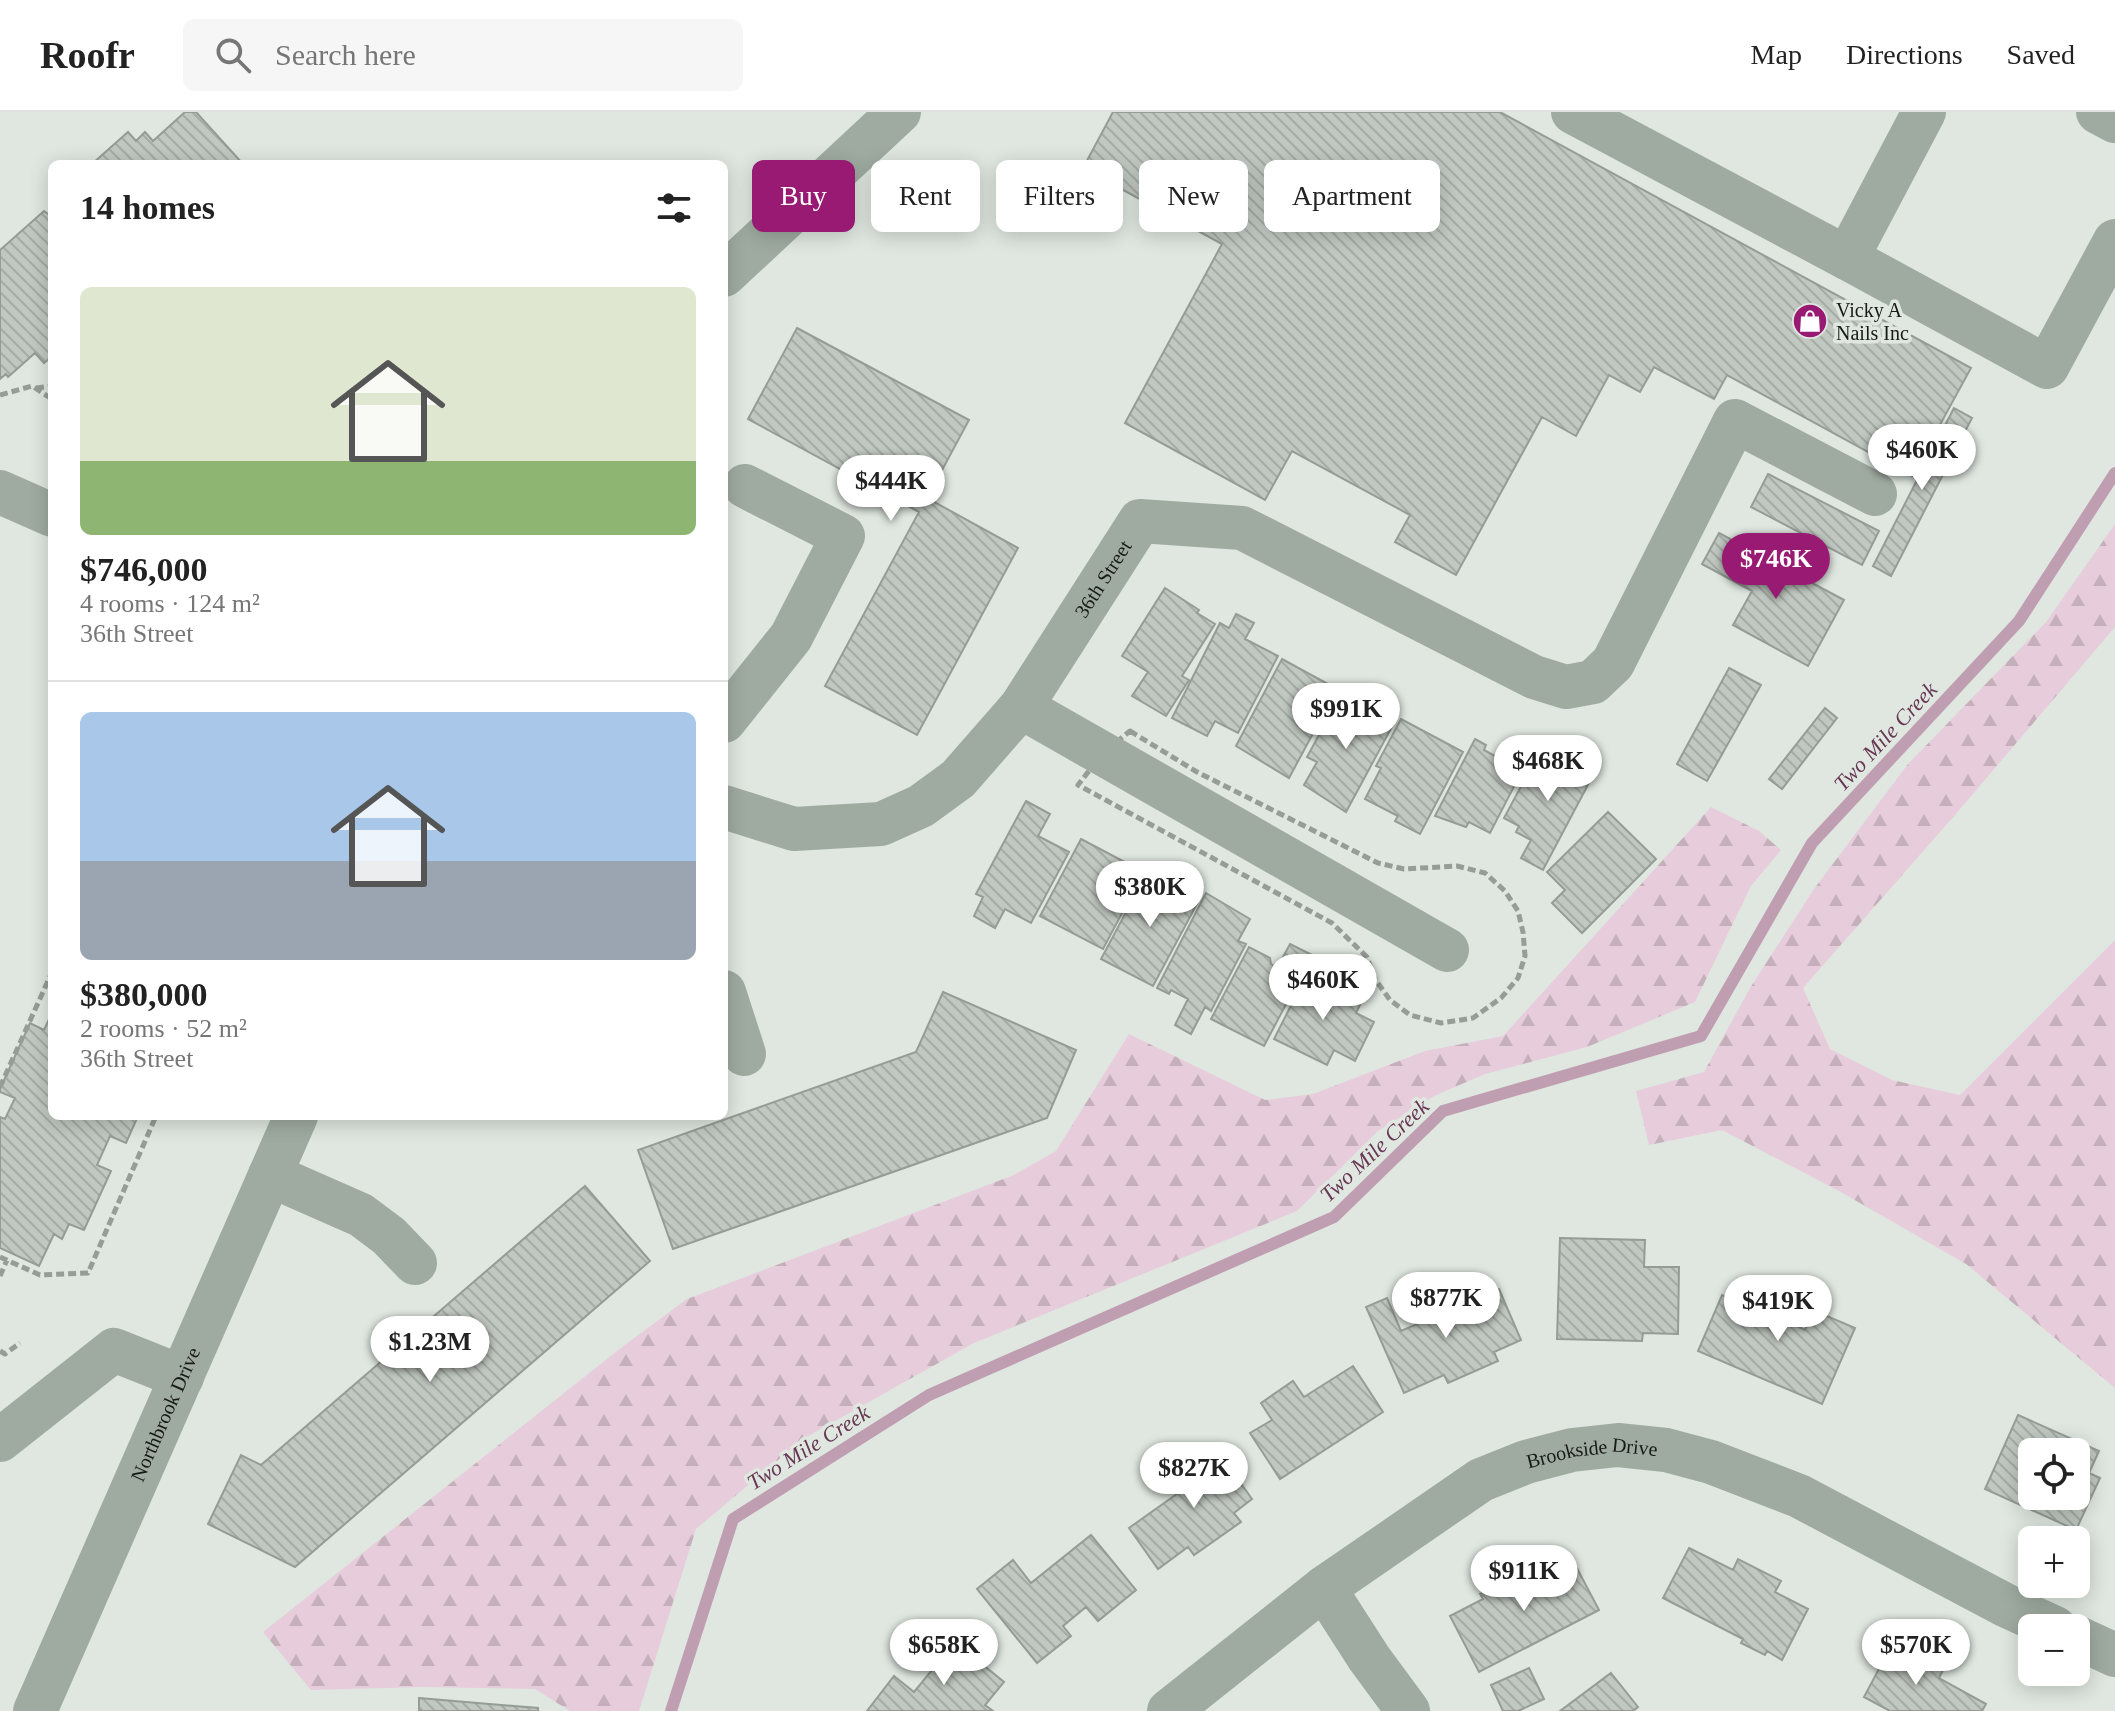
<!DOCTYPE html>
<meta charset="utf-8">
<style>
:root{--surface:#fff;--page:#f6f6f6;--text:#222;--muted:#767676;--line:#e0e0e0;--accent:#981a72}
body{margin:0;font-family:Georgia,serif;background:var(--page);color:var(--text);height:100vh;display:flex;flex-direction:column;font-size:30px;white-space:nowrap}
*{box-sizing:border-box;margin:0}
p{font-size:26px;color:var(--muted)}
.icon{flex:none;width:44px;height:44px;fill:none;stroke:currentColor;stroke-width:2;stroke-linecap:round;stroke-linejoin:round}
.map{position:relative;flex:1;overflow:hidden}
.side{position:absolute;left:48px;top:48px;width:680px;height:960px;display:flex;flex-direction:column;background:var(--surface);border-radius:12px;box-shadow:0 4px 20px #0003}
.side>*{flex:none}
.guide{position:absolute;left:752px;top:48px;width:760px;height:72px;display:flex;gap:16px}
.fabs{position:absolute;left:2018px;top:1326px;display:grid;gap:16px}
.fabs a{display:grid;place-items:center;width:72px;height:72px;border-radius:12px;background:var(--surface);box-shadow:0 4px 20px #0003;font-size:40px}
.price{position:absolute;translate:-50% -68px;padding:0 18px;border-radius:28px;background:#fff;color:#222;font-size:26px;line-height:52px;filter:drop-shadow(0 2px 4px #0008)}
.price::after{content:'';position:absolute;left:50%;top:48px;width:24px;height:18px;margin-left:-12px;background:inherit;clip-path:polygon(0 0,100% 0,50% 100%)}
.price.active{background:var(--accent);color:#fff}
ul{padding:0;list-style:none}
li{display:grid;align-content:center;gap:16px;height:424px;padding:0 32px}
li+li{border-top:2px solid var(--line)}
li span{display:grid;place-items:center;height:248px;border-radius:12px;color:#555}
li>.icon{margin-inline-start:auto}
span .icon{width:144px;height:144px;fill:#fffc;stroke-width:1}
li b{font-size:34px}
h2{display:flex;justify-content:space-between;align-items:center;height:96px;padding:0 32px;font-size:34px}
.tag{padding:0 28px;border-radius:12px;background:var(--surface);box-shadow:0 4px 20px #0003;font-size:28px;line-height:72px}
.tag.active{background:var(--accent);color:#fff}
header{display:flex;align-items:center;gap:48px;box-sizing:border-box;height:112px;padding:0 40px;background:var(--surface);border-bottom:2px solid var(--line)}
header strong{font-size:38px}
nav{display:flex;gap:44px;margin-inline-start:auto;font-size:28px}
.search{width:560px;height:72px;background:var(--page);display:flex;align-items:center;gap:20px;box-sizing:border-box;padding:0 28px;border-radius:12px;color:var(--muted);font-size:30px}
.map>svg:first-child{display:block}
.forest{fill:url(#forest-firs)}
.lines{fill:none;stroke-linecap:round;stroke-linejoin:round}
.stream{stroke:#c09eb1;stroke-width:12}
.building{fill:url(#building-back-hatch);stroke:#959c95;stroke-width:2;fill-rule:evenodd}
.path{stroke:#969d97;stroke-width:5;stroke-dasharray:8 4;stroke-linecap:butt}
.minor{stroke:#9faba0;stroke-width:44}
.labels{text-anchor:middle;stroke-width:7;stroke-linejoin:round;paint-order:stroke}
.poi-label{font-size:20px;fill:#171a17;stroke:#dfe7e0;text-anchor:start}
.street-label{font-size:20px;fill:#171a17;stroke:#dfe7e0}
.water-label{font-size:22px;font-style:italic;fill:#673754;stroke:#dfe7e0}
</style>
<header>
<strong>Roofr</strong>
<div class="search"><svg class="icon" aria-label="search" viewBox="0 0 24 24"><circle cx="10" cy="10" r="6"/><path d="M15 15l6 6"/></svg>Search here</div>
<nav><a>Map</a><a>Directions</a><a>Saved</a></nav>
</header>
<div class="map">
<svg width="2115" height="1599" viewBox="0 0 2115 1599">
<defs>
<pattern id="forest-firs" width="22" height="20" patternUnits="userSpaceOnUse" patternTransform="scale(2)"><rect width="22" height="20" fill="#e7cddb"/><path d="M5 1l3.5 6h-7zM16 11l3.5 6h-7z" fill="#c5afbb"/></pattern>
<pattern id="building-back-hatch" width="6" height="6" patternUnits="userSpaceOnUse" patternTransform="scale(2)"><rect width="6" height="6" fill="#c1c8c1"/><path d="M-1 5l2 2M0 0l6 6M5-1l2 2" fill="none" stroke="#a5aba5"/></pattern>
</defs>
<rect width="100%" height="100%" fill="#dfe7e0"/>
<path class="forest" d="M2115,412V515L1955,703L1803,876L1830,937L1892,968L1960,983L2115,828V1276L1966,1152L1839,1079L1722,1018L1649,1033L1636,979L1704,960L1750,876L1814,777L1908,652L2046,510Z
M1711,695L1759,719L1781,738L1751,774L1695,890L1587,935L1485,962L1434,984L1378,1019L1297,1099L974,1231L803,1327L696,1417L639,1599H570L535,1577L422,1575L311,1578L263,1520L622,1235L687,1187L1014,1063L1056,1039L1129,922L1265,988L1313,982L1425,939L1503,924Z"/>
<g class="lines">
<path class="stream" d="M671,1599L733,1407L929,1283L1334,1105L1443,999L1701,924L1812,731L2019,509L2115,361"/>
</g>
<path class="building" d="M185,0H196L243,52H92L128,20L136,29L145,20L153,29Z
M1113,0H1500L1971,256L1912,364L1727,263L1714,287L1654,255L1640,280L1609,263L1576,324L1542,305L1456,463L1395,430L1410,403L1292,339L1265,388L1125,311L1222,132L1083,56Z
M44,99L52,105V244L44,251L35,241L8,265L6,262L0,267V138Z
M797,216L969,308L927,386L1018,436L917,623L825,574L919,400L748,307Z
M1954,296L1972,306L1891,464L1873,454Z
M1768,362L1879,419L1862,453L1751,395Z
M1719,421L1844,488L1808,554L1733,513L1752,479L1702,452Z
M1165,476L1199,498L1197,501L1215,512L1182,564L1189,568L1166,604L1132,584L1148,560L1122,544Z
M1236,502L1254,511L1245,527L1278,544L1238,621L1215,609L1207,624L1172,606L1220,511L1229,516Z
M1282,547L1337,577L1289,666L1236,634Z
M1729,556L1761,573L1707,669L1677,652Z
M1341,582L1394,611L1346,700L1304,673L1317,650L1307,645Z
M1825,596L1837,606L1782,677L1769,667Z
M1401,607L1463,640L1420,722L1395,709L1398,704L1365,687L1381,656L1376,654Z
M1475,627L1486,633L1484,638L1522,659L1490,721L1469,710L1466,715L1435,704Z
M1574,638L1594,649L1586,664L1591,667L1543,758L1521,746L1531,728L1516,720L1519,714L1504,706L1540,639L1566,653Z
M1026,689L1050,702L1038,724L1069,740L1031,811L1005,797L995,816L974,804L983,785L976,782Z
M1608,700L1656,747L1582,821L1552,791L1565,778L1547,760Z
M1081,727L1138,757L1122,787L1128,790L1103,837L1040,804Z
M1148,759L1198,790L1153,874L1101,847Z
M1206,781L1250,807L1238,829L1246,832L1211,899L1205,895L1191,922L1175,913L1188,887L1171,878L1169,882L1157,876Z
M1290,832L1312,843L1264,934L1211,907L1249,835L1270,846L1271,852L1277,856Z
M1310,856L1333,867L1332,871L1337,875L1335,881L1360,893L1356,901L1374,910L1355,949L1334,938L1327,953L1274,927Z
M943,880L1076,938L1047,1006L673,1137L638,1038L916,940Z
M51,903L52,1004H138L126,1031L110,1024L97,1053L111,1059L84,1118L69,1112L62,1127L54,1122L39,1154L0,1136V1005L5,1007L15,986L0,980V977L30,911L44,918Z
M585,1074L650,1149L295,1455L208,1412L241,1343L261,1353Z
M1560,1126L1645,1128L1644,1155H1679L1678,1222L1643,1221L1642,1229L1557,1227Z
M1752,1174L1793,1192L1795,1202L1791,1211L1805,1218L1813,1198L1855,1216L1822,1292L1698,1239L1722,1183L1744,1193Z
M1499,1177L1521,1228L1494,1240L1498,1249L1448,1271L1444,1263L1404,1281L1366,1195L1387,1186L1401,1219Z
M1353,1254L1383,1300L1280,1367L1250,1321L1272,1308L1261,1291L1293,1269L1304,1285Z
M2018,1303L2099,1339L2089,1361L2100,1366L2076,1418L1985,1377ZM2032,1340H2076V1384H2032Z
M1213,1332L1252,1387L1234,1401L1241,1410L1194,1443L1188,1435L1158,1457L1129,1416L1188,1374L1177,1359Z
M1091,1423L1136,1478L1098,1509L1086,1495L1063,1514L1071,1524L1037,1551L977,1477L1013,1448L1031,1471Z
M1689,1436L1733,1458L1738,1447L1781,1469L1775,1480L1808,1497L1782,1548L1767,1539L1765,1543L1741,1531L1743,1527L1663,1486Z
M1570,1443L1599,1498L1479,1560L1450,1504L1483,1487L1480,1482L1518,1463L1521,1468Z
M955,1530L1004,1570L985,1593L993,1599H867L894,1564L914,1580Z
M1892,1532L1943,1558L1939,1566L1986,1592L1982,1599H1890L1864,1585Z
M1529,1556L1544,1587L1518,1599H1503L1491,1573Z
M1611,1561L1638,1595L1633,1599H1560Z
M419,1586L538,1596V1599H419Z"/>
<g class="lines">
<path class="path" d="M36,276L52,274
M0,283L32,274L52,287
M1130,619L1197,660L1378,751L1404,757L1457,754L1485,761L1505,779L1518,799L1523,820L1525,844L1518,866L1501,886L1473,906L1441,911L1410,903L1390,888L1375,867L1367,845L1332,811L1078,673L1102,642Z
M0,975L52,860
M0,1145L40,1163L88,1161L156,1004
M0,1164L7,1148
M0,1239L5,1242L20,1231"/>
<g class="minor">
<path d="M1573,0L1847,146L1924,0"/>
<path d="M2098,0L2115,9"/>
<path d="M1847,146L2047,255L2115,129"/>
<path d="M724,163L899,0"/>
<path d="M0,380L52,403"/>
<path d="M1021,595L1447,838"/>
<path d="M724,609L791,525L843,424L745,374"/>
<path id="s1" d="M724,695L794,717L881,712L921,694L958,667L1021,595L1140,409L1242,416L1534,565L1566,575L1593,570L1613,551L1735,309L1875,382"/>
<path d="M724,880L744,942"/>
<path d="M270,1063L361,1103L389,1124L415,1151"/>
<path d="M0,1328L114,1238L182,1265"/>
<path d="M1324,1476L1369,1546L1408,1599"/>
<path d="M2076,1525L2115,1543"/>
<path id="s2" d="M35,1599L296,1004"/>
<path id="s3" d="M1169,1599L1324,1476L1481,1368L1526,1350L1572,1338L1618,1333L1666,1338L1711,1350L1799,1384L2007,1494L2055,1516"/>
</g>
</g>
<defs>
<g id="shop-disc" transform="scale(1.8)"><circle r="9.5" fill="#981a72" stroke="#dfe7e0"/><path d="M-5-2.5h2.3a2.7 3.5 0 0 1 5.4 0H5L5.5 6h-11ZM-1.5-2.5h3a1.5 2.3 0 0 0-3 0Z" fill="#fff"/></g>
</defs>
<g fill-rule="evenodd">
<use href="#shop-disc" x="1810" y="209"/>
</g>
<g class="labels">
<g class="poi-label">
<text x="1836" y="205">Vicky A<tspan x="1836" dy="23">Nails Inc</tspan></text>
</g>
<g class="street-label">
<text dy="7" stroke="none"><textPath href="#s1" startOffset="498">36th Street</textPath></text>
<text dy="7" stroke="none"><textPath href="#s2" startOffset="324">Northbrook Drive</textPath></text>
<text dy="7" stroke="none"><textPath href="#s3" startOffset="504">Brookside Drive</textPath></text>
</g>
<g class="water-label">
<text transform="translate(1885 624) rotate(-47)" y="8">Two Mile Creek</text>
<text transform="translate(1374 1038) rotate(-43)" y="8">Two Mile Creek</text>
<text transform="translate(808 1335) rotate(-32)" y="8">Two Mile Creek</text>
</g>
</g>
</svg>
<div class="fabs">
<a><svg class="icon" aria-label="locate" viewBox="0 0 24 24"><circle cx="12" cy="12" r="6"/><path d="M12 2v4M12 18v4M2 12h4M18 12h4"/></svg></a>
<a>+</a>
<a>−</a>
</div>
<b class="price" style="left:1922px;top:380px">$460K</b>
<b class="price" style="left:891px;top:411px">$444K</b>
<b class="price active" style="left:1776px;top:489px">$746K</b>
<b class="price" style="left:1346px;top:639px">$991K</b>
<b class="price" style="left:1548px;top:691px">$468K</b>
<b class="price" style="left:1150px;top:817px">$380K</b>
<b class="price" style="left:1323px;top:910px">$460K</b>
<b class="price" style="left:1446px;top:1228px">$877K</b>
<b class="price" style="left:1778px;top:1231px">$419K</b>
<b class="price" style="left:430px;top:1272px">$1.23M</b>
<b class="price" style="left:1194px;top:1398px">$827K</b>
<b class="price" style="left:1524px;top:1501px">$911K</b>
<b class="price" style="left:944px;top:1575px">$658K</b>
<b class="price" style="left:1916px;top:1575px">$570K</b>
<div class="guide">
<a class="tag active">Buy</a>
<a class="tag">Rent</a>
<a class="tag">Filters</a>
<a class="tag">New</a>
<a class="tag">Apartment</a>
</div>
<section class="side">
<h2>14 homes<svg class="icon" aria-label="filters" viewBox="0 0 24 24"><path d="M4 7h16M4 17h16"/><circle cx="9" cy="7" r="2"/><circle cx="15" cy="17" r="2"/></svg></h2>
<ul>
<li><span style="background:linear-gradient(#dfe7d0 70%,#8fb573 0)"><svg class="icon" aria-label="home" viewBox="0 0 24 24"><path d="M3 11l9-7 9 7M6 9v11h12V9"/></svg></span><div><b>$746,000</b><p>4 rooms · 124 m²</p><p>36th Street</p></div></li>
<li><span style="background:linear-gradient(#a9c7e8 60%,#9aa5b1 0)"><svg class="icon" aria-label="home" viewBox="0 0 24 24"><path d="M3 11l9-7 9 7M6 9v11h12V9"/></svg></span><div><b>$380,000</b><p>2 rooms · 52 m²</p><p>36th Street</p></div></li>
</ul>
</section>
</div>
